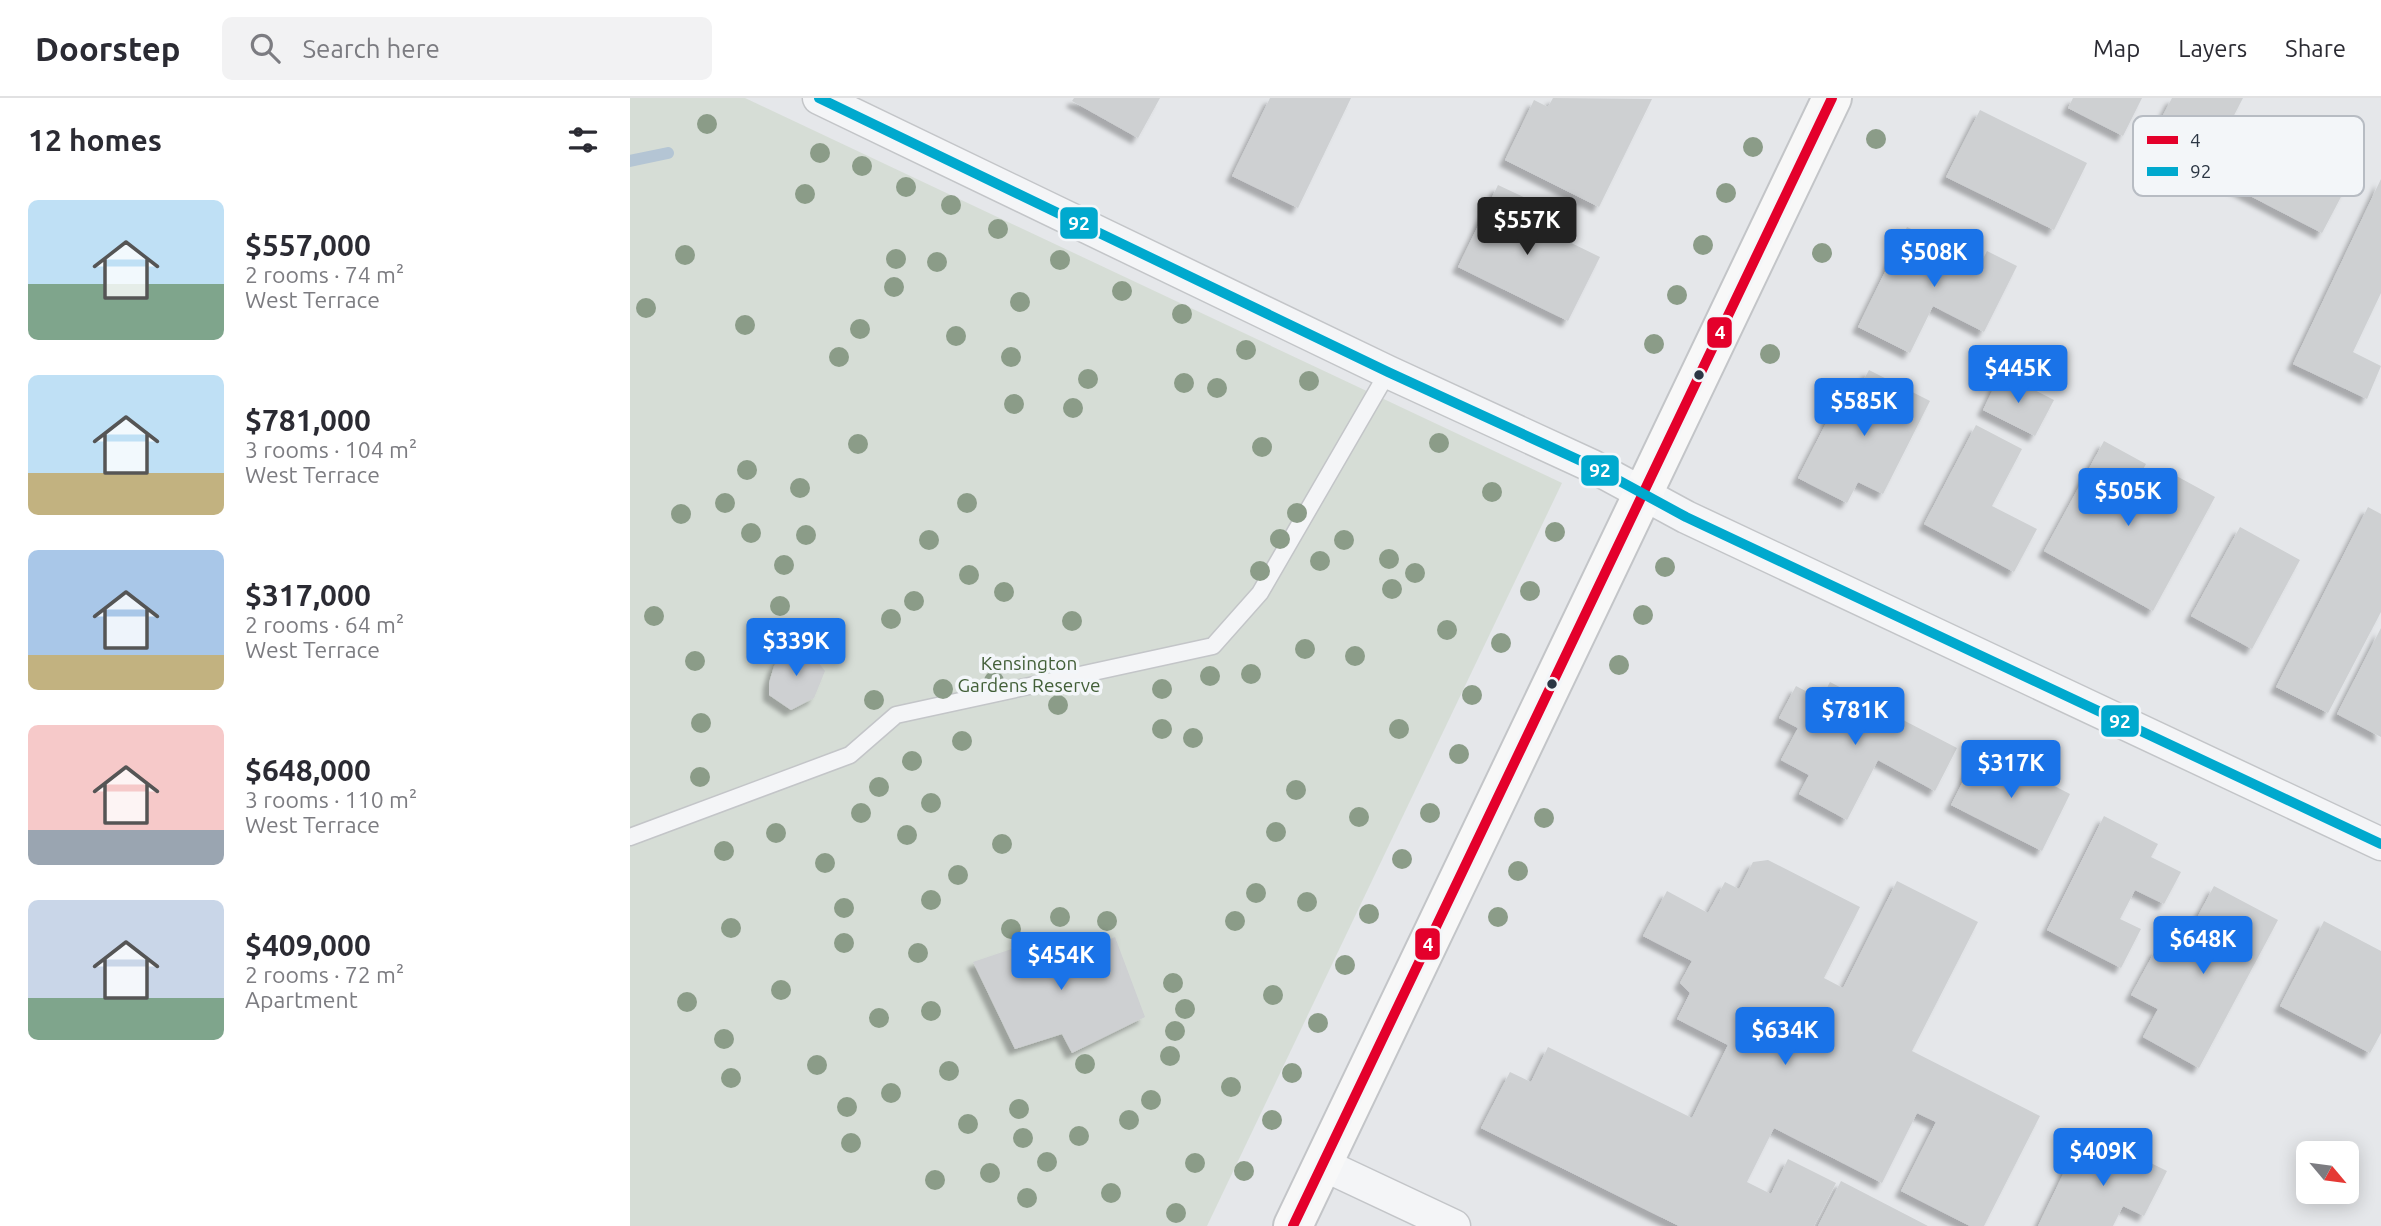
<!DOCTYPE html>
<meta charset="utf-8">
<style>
:root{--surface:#fff;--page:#f2f2f3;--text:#2b2b33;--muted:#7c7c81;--line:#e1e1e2;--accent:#1a73e8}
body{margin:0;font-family:Ubuntu,sans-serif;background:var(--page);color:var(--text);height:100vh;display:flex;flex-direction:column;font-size:26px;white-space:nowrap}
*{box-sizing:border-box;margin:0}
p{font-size:23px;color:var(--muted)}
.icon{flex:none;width:38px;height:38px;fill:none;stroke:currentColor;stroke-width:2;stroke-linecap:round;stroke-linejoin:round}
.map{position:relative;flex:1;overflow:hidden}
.drawer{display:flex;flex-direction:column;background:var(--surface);width:630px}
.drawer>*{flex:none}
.needle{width:46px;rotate:119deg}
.tools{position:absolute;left:1666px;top:1043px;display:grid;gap:14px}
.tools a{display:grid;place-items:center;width:63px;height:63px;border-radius:10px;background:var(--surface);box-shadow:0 4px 18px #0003;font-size:35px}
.price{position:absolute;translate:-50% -60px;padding:0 16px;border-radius:7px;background:var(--accent);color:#fff;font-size:23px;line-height:46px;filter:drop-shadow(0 2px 4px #0008)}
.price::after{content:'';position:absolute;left:50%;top:42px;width:21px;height:16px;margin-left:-10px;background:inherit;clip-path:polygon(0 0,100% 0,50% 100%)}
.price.current{background:#222;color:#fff}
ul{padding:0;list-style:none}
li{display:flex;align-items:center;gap:21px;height:175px;padding:0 28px}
li span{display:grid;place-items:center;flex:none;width:196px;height:140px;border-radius:10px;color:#555}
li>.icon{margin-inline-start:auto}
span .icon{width:84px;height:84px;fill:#fffc;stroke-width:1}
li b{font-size:30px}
h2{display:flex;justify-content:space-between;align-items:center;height:84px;padding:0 28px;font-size:30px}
header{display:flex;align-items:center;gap:42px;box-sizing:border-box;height:98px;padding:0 35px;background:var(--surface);border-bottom:2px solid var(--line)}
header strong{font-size:33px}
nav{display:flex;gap:38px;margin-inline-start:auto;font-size:24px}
.search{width:490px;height:63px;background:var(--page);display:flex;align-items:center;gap:18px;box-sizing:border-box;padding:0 24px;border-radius:10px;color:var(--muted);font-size:26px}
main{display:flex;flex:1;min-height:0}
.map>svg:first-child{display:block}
.green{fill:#d6ddd6}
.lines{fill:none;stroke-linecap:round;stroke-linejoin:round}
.stream{stroke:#b4c5d4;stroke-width:12}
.building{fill:#ced0d2;filter:url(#shadow)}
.service-casing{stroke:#c3c5c8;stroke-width:19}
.minor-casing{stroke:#c3c5c8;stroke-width:35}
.secondary-casing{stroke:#c3c5c8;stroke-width:42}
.service{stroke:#f4f5f7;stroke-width:16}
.minor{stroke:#f4f5f7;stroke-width:32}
.secondary{stroke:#f8f8f8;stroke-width:38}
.bus-1-casing{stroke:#f3f6f9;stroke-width:16}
.bus-2-casing{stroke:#f3f6f9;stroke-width:16}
.bus-1{stroke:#e4002b;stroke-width:10}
.bus-2{stroke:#00a9ce;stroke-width:10}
.tree{fill:#8b9c88}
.bus-dot{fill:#2b3644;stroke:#f3f6f9;stroke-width:2.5}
.labels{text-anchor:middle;stroke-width:7;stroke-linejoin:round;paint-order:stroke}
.park-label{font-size:19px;fill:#425f38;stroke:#f3f6f9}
.key{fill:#f3f6f9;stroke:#b7bcc3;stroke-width:2}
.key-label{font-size:19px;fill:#2b3644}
.line-badge{stroke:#f3f6f9;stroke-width:2.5}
.badge-label{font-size:19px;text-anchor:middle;font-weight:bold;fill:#fff}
</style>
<header>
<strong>Doorstep</strong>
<div class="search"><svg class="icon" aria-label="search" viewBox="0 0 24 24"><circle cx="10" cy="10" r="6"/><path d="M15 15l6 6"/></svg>Search here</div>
<nav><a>Map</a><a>Layers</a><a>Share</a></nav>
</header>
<main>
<section class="drawer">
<h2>12 homes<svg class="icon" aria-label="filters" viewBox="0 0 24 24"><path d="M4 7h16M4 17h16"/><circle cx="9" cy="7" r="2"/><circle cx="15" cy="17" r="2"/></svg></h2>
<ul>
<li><span style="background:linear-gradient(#bfe0f5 60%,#7fa58c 0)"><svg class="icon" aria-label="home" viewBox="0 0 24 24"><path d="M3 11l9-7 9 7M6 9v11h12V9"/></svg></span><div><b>$557,000</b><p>2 rooms · 74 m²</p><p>West Terrace</p></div></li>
<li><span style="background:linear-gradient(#bfe0f5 70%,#c2b280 0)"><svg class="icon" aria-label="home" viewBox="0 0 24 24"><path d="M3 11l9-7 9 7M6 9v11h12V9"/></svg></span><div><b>$781,000</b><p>3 rooms · 104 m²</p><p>West Terrace</p></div></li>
<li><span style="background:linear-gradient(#a9c7e8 75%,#c2b280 0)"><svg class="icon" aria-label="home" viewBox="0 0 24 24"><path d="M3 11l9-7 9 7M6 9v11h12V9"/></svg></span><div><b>$317,000</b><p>2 rooms · 64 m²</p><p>West Terrace</p></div></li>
<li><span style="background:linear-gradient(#f6c9c9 75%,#9aa5b1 0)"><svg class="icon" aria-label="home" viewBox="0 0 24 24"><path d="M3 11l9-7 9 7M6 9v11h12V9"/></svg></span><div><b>$648,000</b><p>3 rooms · 110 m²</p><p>West Terrace</p></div></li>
<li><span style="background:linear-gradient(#c9d6e8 70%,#7fa58c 0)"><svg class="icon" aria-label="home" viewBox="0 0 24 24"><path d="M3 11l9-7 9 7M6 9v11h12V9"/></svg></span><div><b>$409,000</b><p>2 rooms · 72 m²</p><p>Apartment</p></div></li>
</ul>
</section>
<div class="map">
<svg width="1751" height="1128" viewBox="0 0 1751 1128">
<defs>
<filter id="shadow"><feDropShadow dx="-6" dy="6" stdDeviation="2" flood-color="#0004"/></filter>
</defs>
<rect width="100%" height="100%" fill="#e5e7ea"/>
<path class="green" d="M0,0H115L932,385L577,1128H0Z"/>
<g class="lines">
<path class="stream" d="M0,63L38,55"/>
</g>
<path class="building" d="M444,0H530L508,40L442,3Z
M640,0H721L668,110L602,78Z
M923,0L1022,1L969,109L875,62L904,2L918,9Z
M1443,0H1512L1493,38L1438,10Z
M1542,0H1613L1572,79L1516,50Z
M1350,12L1457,65L1424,132L1316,79Z
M1678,31L1732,59L1692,135L1603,89L1630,36L1666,55Z
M1751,81V195L1723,254L1751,268L1737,301L1663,266Z
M868,87L902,103L892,121L970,159L938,223L828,169Z
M1277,129L1351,165L1357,153L1387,168L1354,234L1303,208L1280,255L1228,229Z
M1239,272L1300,303L1253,396L1228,384L1217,405L1168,380L1211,296L1223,302Z
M1371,275L1424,302L1405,338L1353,312Z
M1346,327L1392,351L1362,408L1407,431L1384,474L1294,426Z
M1474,343L1516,366L1497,400L1521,414L1541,375L1585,399L1523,513L1414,453Z
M1738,409L1751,416V514L1698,615L1646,589Z
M1610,429L1670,462L1622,551L1561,518Z
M1751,530V639L1707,616Z
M157,551L179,552L195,573L184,600L161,612L139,597V585L144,568Z
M1200,584L1327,650L1305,693L1248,662L1217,722L1169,696L1179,677L1151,662L1168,630L1149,620L1166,588L1191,601Z
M1350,650L1440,696L1412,753L1321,707Z
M1474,718L1528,746L1521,759L1551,774L1534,806L1505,792L1490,821L1511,831L1491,870L1417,832Z
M1138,762L1230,809L1194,880L1213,890L1267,783L1348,824L1282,953L1410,1018L1354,1128H1340L1271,1093L1306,1024L1287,1015L1252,1085L1144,1030L1117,1084L1141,1096L1158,1061L1206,1085L1184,1128H1049L851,1030L880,974L901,984L918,949L1062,1020L1098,947L1047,921L1060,895L1050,885L1062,863L1013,838L1037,793L1078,815L1095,784L1109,791L1123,764Z
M1584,788L1648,822L1569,970L1513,939L1528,911L1501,897L1526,851L1545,861Z
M1694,823L1751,853V935L1740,955L1650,908Z
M426,836L435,861L485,839L515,919L442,955L432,936L385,951L343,864Z
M1466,1038L1537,1073L1514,1118L1493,1108L1483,1128H1408L1440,1062L1452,1067Z
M1211,1083L1298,1128H1188Z"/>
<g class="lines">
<g class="service-casing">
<path id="service" d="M0,739L220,657L266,617L583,548L630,495L758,274"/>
</g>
<g class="minor-casing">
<path id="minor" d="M189,0L758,274L962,368L1056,419L1751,746
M692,1066L824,1128"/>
</g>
<g class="secondary-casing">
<path id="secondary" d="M663,1128L1202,0"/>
</g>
<use href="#service" class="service"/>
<use href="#minor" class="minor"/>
<use href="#secondary" class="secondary"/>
<g class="bus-1-casing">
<path id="bus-1" d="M663,1128L1202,0"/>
</g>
<g class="bus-2-casing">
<path id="bus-2" d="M189,0L758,274L962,368L1056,419L1751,746"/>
</g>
<use href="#bus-1" class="bus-1"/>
<use href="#bus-2" class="bus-2"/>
</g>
<g class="tree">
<circle cx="77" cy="26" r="10"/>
<circle cx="1246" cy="41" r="10"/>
<circle cx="1123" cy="49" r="10"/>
<circle cx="190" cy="55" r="10"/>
<circle cx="232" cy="68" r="10"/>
<circle cx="276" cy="89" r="10"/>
<circle cx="1096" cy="95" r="10"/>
<circle cx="175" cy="96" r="10"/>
<circle cx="321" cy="107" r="10"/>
<circle cx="368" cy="131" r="10"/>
<circle cx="1073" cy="147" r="10"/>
<circle cx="1192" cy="155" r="10"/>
<circle cx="55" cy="157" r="10"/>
<circle cx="266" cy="161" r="10"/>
<circle cx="430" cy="162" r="10"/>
<circle cx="307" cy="164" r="10"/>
<circle cx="264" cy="189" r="10"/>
<circle cx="492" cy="193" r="10"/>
<circle cx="1047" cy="197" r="10"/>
<circle cx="390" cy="204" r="10"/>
<circle cx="16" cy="210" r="10"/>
<circle cx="552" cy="216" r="10"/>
<circle cx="115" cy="227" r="10"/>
<circle cx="230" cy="231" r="10"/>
<circle cx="326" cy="238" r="10"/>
<circle cx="1024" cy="246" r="10"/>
<circle cx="616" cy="252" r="10"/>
<circle cx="1140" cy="256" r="10"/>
<circle cx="209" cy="259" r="10"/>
<circle cx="381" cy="259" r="10"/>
<circle cx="458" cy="281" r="10"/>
<circle cx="679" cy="283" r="10"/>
<circle cx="554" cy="285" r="10"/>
<circle cx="587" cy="290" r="10"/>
<circle cx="384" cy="306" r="10"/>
<circle cx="443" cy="310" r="10"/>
<circle cx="809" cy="345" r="10"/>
<circle cx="228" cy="346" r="10"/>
<circle cx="632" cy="349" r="10"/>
<circle cx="117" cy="372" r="10"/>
<circle cx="170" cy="390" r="10"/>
<circle cx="862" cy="394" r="10"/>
<circle cx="95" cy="405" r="10"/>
<circle cx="337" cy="405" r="10"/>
<circle cx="667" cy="415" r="10"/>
<circle cx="51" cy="416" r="10"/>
<circle cx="925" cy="434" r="10"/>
<circle cx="121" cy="435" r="10"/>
<circle cx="176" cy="437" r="10"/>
<circle cx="650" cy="441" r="10"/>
<circle cx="299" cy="442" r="10"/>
<circle cx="714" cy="442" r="10"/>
<circle cx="759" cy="461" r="10"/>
<circle cx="690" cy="463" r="10"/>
<circle cx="154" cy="467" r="10"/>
<circle cx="1035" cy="469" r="10"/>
<circle cx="630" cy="473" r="10"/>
<circle cx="785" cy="475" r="10"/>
<circle cx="339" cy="477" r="10"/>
<circle cx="762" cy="491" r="10"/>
<circle cx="900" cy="493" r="10"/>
<circle cx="374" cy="494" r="10"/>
<circle cx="284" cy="503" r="10"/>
<circle cx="150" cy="508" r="10"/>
<circle cx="1013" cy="517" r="10"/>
<circle cx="24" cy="518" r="10"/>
<circle cx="261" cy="521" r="10"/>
<circle cx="442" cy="523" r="10"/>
<circle cx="817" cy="532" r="10"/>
<circle cx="871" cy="545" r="10"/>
<circle cx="675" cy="551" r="10"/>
<circle cx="725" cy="558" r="10"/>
<circle cx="65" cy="563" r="10"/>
<circle cx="989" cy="567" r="10"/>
<circle cx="621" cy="576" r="10"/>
<circle cx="580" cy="578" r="10"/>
<circle cx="364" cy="583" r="10"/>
<circle cx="313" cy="591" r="10"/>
<circle cx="532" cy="591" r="10"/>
<circle cx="842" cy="597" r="10"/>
<circle cx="244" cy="602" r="10"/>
<circle cx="428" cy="607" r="10"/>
<circle cx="71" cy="625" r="10"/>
<circle cx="532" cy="631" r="10"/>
<circle cx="769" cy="631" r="10"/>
<circle cx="563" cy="640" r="10"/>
<circle cx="332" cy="643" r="10"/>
<circle cx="829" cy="656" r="10"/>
<circle cx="282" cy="663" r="10"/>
<circle cx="70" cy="679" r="10"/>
<circle cx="249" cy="689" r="10"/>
<circle cx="666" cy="692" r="10"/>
<circle cx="301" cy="705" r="10"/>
<circle cx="231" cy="715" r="10"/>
<circle cx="800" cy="715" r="10"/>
<circle cx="729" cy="719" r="10"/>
<circle cx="914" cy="720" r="10"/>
<circle cx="646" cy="734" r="10"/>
<circle cx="146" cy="735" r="10"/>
<circle cx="277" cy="737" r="10"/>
<circle cx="372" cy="746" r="10"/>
<circle cx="94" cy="753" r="10"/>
<circle cx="772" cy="761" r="10"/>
<circle cx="195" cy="765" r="10"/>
<circle cx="888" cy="773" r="10"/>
<circle cx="328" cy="777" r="10"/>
<circle cx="626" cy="795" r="10"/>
<circle cx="301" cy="802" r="10"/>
<circle cx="677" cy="804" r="10"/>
<circle cx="214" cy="810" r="10"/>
<circle cx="739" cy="816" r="10"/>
<circle cx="430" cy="819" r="10"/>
<circle cx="868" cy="819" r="10"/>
<circle cx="477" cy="823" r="10"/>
<circle cx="605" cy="823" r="10"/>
<circle cx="101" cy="830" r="10"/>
<circle cx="381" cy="831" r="10"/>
<circle cx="214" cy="845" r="10"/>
<circle cx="288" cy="855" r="10"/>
<circle cx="715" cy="867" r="10"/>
<circle cx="543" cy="885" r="10"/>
<circle cx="151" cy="892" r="10"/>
<circle cx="643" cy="897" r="10"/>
<circle cx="57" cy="904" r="10"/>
<circle cx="555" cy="911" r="10"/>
<circle cx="301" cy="913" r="10"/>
<circle cx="249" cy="920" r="10"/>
<circle cx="688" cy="925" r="10"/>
<circle cx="545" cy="933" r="10"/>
<circle cx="94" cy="941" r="10"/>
<circle cx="540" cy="958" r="10"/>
<circle cx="455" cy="966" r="10"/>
<circle cx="187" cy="967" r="10"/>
<circle cx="319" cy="973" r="10"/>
<circle cx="662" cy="975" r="10"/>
<circle cx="101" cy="980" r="10"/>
<circle cx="601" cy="989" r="10"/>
<circle cx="261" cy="995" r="10"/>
<circle cx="521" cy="1002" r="10"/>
<circle cx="217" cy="1009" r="10"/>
<circle cx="389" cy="1011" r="10"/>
<circle cx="499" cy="1022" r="10"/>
<circle cx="642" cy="1022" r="10"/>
<circle cx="338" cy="1026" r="10"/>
<circle cx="449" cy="1038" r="10"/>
<circle cx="393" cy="1040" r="10"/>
<circle cx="221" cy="1045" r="10"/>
<circle cx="417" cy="1064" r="10"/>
<circle cx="565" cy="1065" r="10"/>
<circle cx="614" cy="1073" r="10"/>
<circle cx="360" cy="1075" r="10"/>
<circle cx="305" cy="1082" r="10"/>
<circle cx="481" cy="1095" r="10"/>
<circle cx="397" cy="1100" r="10"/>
<circle cx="546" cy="1115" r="10"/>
</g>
<g class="bus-dot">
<circle cx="1069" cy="277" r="6"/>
<circle cx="922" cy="586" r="6"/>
</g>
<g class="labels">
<g class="park-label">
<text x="399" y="572">Kensington<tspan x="399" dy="22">Gardens Reserve</tspan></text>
</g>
</g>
<rect x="1503" y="18" width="231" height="80" rx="10" class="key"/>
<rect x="1517" y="38" width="31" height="8" fill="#e4002b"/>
<rect x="1517" y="69" width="31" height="9" fill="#00a9ce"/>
<g class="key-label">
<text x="1560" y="49">4</text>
<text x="1560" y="80">92</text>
</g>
<g class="line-badge">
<rect x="429" y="108" width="40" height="34" rx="7" fill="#00a9ce"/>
<rect x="1076" y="218" width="27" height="33" rx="7" fill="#e4002b"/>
<rect x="950" y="356" width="40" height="33" rx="7" fill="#00a9ce"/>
<rect x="1470" y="606" width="40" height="34" rx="7" fill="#00a9ce"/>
<rect x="784" y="829" width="27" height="34" rx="7" fill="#e4002b"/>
</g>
<g class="badge-label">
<text x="449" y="132">92</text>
<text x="1090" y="241">4</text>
<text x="970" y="379">92</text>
<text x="1490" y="630">92</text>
<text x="798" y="853">4</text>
</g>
</svg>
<div class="tools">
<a><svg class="needle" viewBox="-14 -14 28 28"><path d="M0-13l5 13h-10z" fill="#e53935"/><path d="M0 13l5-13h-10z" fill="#7c7c81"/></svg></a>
</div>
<b class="price current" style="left:897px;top:159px">$557K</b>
<b class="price" style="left:1304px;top:191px">$508K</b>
<b class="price" style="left:1388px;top:307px">$445K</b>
<b class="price" style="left:1234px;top:340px">$585K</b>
<b class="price" style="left:1498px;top:430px">$505K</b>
<b class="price" style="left:166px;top:580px">$339K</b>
<b class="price" style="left:1225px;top:649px">$781K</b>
<b class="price" style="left:1381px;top:702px">$317K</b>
<b class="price" style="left:1573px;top:878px">$648K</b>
<b class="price" style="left:431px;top:894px">$454K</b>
<b class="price" style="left:1155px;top:969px">$634K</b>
<b class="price" style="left:1473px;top:1090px">$409K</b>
</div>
</main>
